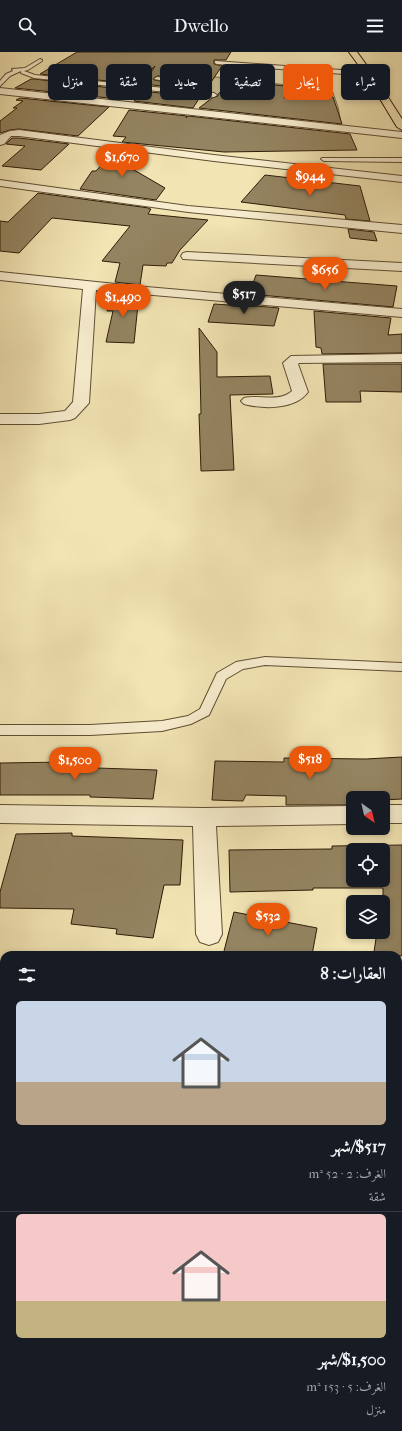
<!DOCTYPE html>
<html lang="ar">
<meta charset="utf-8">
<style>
:root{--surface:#171b24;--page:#242831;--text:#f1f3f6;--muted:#9ea1a6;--line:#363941;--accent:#ea580c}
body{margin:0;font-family:"IM FELL French Canon",Amiri,serif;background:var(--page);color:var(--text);direction:rtl;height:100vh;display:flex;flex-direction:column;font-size:15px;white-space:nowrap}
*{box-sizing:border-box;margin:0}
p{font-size:13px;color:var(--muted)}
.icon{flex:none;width:22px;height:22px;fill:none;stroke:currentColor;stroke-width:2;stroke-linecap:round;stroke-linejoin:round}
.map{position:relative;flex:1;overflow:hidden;direction:ltr}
.drawer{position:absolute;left:0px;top:899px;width:402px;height:480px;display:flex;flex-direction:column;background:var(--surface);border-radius:12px 12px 0 0;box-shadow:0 2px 6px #0003;direction:rtl}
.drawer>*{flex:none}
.guide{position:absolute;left:12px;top:12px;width:378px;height:36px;direction:rtl;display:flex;gap:8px}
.needle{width:26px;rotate:146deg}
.buttons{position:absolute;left:346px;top:739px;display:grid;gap:8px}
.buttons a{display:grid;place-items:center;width:44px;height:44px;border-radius:6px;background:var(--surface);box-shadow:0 2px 6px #0003;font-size:20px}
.price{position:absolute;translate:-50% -34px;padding:0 9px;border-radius:14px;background:var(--accent);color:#fff;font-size:13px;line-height:26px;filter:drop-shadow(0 1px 2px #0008)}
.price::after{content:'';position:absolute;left:50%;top:24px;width:12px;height:9px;margin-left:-6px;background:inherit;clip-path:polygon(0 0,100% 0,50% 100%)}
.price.active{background:#222;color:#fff}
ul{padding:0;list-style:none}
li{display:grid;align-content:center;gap:8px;height:212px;padding:0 16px}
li+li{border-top:1px solid var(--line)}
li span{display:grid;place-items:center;height:124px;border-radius:6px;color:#555}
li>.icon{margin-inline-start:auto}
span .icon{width:72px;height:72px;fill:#fffc;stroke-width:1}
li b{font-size:17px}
h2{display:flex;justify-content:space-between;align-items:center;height:48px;padding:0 16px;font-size:17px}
.tag{padding:0 14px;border-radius:6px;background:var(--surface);box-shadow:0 2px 6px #0003;font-size:14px;line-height:36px}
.tag.active{background:var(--accent);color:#fff}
header{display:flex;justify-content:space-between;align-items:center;height:52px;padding:0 16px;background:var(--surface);font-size:18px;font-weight:600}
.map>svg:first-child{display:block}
.green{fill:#d1c296;stroke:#806f4f}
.building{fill:#948461;stroke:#2f1c08;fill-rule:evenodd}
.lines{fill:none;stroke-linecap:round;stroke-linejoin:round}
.service-casing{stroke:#604e33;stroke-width:2}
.minor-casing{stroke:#604e33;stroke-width:2}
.primary-casing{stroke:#2f1c08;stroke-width:2}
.service{fill:#f7edce;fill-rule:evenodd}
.minor{fill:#f7edce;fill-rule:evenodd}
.primary{fill:#f2e4b3;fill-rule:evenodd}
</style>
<header><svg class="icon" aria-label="menu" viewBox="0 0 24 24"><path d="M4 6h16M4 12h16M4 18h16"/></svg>Dwello<svg class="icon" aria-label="search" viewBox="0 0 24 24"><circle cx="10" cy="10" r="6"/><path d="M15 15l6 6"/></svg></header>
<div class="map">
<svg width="402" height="1379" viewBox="0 0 402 1379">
<rect width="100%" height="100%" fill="#f2e4b3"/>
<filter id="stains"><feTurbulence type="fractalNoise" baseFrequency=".005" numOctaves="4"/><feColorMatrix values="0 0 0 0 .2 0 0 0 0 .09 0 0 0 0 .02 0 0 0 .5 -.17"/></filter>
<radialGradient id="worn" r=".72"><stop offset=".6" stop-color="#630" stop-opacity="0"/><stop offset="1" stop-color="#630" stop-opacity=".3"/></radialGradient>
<path class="green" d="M216,25L332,38L338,55L342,75L247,64L262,48L159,36L168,30L190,32Z"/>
<path class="building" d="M77,0H231L226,8H214V12L222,14L205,39L144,32L155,14L136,32L40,22ZM186,23L189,25V27L178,32L154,28L153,27L157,24L177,25Z
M31,27H34L129,38L118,47L15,36Z
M235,29L295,35L284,46L333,45L342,72L199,56L212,46L218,44V42Z
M140,39L200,45L193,56L134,49Z
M20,46L109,55L78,84L19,77L10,78L0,81V69L17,56H13L23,49L16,48Z
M129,58L187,64L186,66L188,64L350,82L357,98L224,100L122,90L126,85L113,84Z
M12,86H19L69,92L41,118L2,114L25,94L6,92Z
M115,98L142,101L129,115L165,136L156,148L80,137L92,119H96Z
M265,123L360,134L370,169L346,167L345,163L241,150Z
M38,141L149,156V157H151L148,162L208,168L180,198L172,211H167L166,214L143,213L140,233L115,230L120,211L102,209L130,174L52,166L19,201L0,199V169L8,170Z
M348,177L374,180L377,189L350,186Z
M256,223L397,234L393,255L249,242Z
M112,241L139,243L134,291L106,290L113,259H107Z
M214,252L244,254L245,253L279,256L274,274L208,270Z
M314,259L391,266L388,283L402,282V301L322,302L321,296L316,295Z
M199,276L217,300V325L270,324L273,342L230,343L234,418L201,419L199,362H201Z
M323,312H402V340L360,339L361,350H326Z
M402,705V747L383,748V746H353V753H286V744L246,743L243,749L212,748L215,709L284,710V706L366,707Z
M68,710L67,715L157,718L153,747L90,745V743H0V711Z
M72,781V784L183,788L180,833H164L153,886L116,882L117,877L71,872L74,857L0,856V840L16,782Z
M402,793V904L374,900L377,880H383V836H313V838L230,840L229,798L332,797V794ZM353,798H383V828H353Z
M234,860L317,876L312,903H223Z"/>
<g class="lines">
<g class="service-casing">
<path id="service" d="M40,7L42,8V9L28,18L24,19L35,23L214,41L217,43L214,45L34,26L21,21V19L10,24L0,34V29L6,22L13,19L12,17L25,16Z
M215,9L369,20L372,22L369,24L217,12L215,11Z
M185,24L188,26L187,27L177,31L154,27L157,25L177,27Z
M322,106H402V110L324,109L321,107Z
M265,605L402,611V619L265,613L243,617L226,627L209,663L191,672L162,679L90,683H0V673H90L162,669L188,664L200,657L217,621L236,610Z
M398,970H402V984H398Z
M402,1042V1061L398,1062V1043Z"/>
</g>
<g class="minor-casing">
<path id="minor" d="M0,36L402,80V86L0,42Z
M19,78L214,103L402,124V130L214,109L19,84H11L4,92L0,93V83L10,79Z
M0,128L188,154L402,173V181L188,160L0,134Z
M187,200L402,211V219L183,207L181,204L183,201Z
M0,220L135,234L402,257V265L96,238L89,351L75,366L70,368L39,372H0V362H39L65,359L73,350L83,237L0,228Z
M402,302V310L299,311L298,312L308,340C295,358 263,357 244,352L241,349L244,346C259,342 279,351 292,339L283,311L291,304Z
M0,753L204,756L353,754V772L216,774L222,882L218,890L209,893L200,890L196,882L193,774L0,771Z
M383,753H402V771H383Z"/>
</g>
<g class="primary-casing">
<path id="primary" d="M349,0H357L373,22L402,67V78L397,75L365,22Z"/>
</g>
<use href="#service" class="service"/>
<use href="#minor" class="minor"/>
<use href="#primary" class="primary"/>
</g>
<rect width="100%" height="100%" filter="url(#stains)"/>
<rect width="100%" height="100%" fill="url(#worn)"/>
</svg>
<div class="buttons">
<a><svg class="needle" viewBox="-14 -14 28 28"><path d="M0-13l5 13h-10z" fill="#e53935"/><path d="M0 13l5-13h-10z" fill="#9ea1a6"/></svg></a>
<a><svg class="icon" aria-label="locate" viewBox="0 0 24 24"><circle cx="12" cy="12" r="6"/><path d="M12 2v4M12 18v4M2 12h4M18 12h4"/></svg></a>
<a><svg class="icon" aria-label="layers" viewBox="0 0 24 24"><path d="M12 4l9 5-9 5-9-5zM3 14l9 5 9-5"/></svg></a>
</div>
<b class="price" style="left:122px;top:126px">$1,670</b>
<b class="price" style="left:310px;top:145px">$944</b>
<b class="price" style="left:325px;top:239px">$656</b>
<b class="price active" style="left:244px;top:263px">$517</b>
<b class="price" style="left:123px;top:266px">$1,490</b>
<b class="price" style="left:310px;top:728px">$518</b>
<b class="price" style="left:75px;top:729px">$1,500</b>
<b class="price" style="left:268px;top:885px">$532</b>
<div class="guide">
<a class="tag">شراء</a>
<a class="tag active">إيجار</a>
<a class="tag">تصفية</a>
<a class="tag">جديد</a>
<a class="tag">شقة</a>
<a class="tag">منزل</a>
</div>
<section class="drawer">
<h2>العقارات: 8<svg class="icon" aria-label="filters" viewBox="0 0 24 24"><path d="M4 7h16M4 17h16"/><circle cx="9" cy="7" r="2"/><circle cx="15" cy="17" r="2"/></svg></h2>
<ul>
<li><span style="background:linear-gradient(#c9d6e8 65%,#b9a48a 0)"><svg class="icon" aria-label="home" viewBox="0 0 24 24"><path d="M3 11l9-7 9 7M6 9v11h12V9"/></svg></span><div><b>$517/شهر</b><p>الغرف: 2 · 52 m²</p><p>شقة</p></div></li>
<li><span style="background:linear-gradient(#f6c9c9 70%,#c2b280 0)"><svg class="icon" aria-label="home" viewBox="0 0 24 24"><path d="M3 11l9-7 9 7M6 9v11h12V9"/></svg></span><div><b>$1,500/شهر</b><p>الغرف: 5 · 153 m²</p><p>منزل</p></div></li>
</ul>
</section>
</div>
